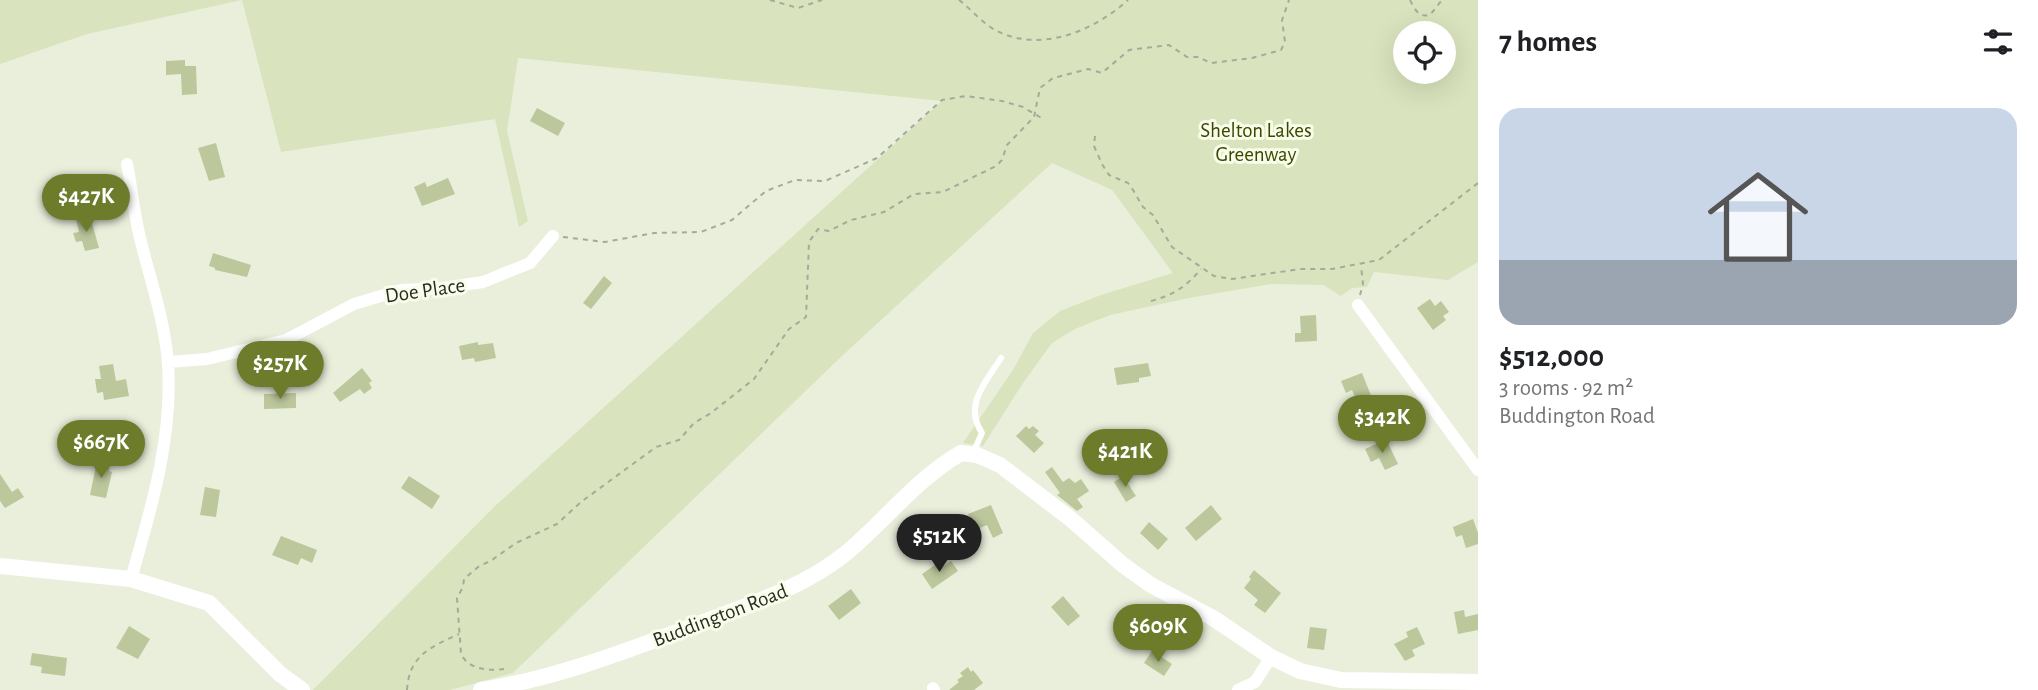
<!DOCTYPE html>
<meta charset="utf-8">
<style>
:root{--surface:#fff;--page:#f6f6f6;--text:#202124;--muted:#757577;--line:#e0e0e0;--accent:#6d7c2a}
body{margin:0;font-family:"Alegreya Sans",sans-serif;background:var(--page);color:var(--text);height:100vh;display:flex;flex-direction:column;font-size:26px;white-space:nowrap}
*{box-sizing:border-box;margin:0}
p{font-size:23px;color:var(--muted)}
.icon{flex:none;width:38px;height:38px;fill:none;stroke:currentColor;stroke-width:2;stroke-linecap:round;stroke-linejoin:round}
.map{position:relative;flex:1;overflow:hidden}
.details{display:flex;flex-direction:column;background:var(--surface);width:560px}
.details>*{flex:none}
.fabs{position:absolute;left:1393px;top:21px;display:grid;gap:14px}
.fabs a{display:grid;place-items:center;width:63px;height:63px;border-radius:50%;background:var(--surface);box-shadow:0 7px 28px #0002;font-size:35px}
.price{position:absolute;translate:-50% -60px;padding:0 16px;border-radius:24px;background:var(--accent);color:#fff;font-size:23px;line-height:46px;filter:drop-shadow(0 2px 4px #0008)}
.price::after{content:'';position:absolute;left:50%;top:42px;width:21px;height:16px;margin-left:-10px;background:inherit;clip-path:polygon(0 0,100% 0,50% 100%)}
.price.on{background:#222;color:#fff}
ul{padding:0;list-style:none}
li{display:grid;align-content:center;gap:14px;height:371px;padding:0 21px}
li+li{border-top:2px solid var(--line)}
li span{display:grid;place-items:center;height:217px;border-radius:21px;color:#555}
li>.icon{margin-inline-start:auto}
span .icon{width:126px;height:126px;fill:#fffc;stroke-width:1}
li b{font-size:30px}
h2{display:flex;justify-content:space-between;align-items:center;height:84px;padding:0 21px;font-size:30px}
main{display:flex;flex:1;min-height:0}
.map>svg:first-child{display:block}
.green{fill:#d9e3bd;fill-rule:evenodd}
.building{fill:#bcc79c}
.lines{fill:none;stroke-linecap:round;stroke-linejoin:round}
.path{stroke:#a6aa9b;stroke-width:2;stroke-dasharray:5 5;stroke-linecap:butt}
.service{stroke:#fff;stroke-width:6}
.minor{stroke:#fff;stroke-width:12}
.tertiary{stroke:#fff;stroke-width:16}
.labels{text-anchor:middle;stroke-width:6;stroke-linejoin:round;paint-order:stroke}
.park-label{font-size:21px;fill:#3b4600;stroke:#f8fde9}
.street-label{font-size:21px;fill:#282a23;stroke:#f8fde9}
</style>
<main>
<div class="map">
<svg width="1478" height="690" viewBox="0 0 1478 690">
<rect width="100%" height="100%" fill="#eaefdc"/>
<path class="green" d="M0,0H242L87,34L0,64Z
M242,0H1478V262L1448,280L1374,272L1367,287L1352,288L1341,296L1323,285L1271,284L1189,298L1110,315L1075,329L1052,343L1021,386L983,446L963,443L1013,370L1033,333L1060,311L1101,295L1173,273L1112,190L1052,163L843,355L513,673L450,690H313L495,506L942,101L518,58L507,131L528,221L519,227L495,119L281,152ZM1405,33H1444V72H1405Z"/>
<path class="building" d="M185,60V66H196L197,94L182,95L181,74L166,75V61Z
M537,108L565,123L558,136L530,121Z
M216,143L225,177L209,181L198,148Z
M448,178L455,194L422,206L414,187L425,182L427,187Z
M90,216L99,248L85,251L82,241L76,242L73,233L79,232L76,219Z
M213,253L251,265L247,277L215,270V268L209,266Z
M604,276L612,283L591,309L583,303Z
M1430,299L1435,306L1441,301L1449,312L1443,316L1446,320L1433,330L1417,308Z
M1316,315L1317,341L1295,342V333H1301L1300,316Z
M478,342V345L493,343L496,358L475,362L474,358L462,360L459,346Z
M1148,363L1151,376L1139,378V382L1117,385L1114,368Z
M113,364L116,381L126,379L129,396L104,400L103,392L97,393L95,379H101L99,366Z
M362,368L372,381L369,383L372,388L364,394L360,389L340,402L333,393Z
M1362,373L1372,398L1358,404L1352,390L1346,393L1341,381Z
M296,393V408L264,409V394Z
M1026,426L1029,429L1033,426L1039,431L1035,435L1044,443L1034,453L1016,436Z
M1383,441L1385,445L1388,443L1398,464L1385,470L1379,458L1371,462L1365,449Z
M97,461L110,464L109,471L112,472L106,498L90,495Z
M1052,467L1063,482L1069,478L1075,483L1081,479L1089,491L1077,499L1083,507L1077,511L1057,495L1060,493L1045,472Z
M0,474L12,492L18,488L24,497L5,508L0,501Z
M409,476L440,496L432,509L401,488Z
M1123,476L1136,496L1126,502L1114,482Z
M205,487L220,490L216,517L200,515Z
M991,505L1003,533L993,538L987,525L975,530L968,514Z
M1211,505L1222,519L1196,541L1185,528Z
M1473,519L1478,533V544L1466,548L1462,535L1456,537L1453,527Z
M1149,522L1168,539L1158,550L1140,533Z
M281,536L317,550L312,563L301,558L298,565L272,555Z
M951,561L958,571L932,589L922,574L938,563L941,568Z
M1254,570L1281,593L1265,613L1254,605L1258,600L1244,588L1251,579L1249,577Z
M851,589L861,603L839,620L828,606Z
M1063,596L1080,616L1068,626L1051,607Z
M1464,610L1465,617L1478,614V630L1458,634L1454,612Z
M129,626L150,639L138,659L116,648Z
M1310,627L1327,629L1324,650L1307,648Z
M1417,627L1425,644L1412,650L1415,656L1405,661L1394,644L1408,637L1406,632Z
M1152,651L1172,664L1164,676L1144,663Z
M32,653L67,658L65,676L41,673L42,667L30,665Z
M968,667L971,672L973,670L983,683L974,690H949L959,682L957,680L963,676L960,673Z"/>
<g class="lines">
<path class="path" d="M770,0L798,8L822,0
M959,0C971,9 983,24 997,31C1041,53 1094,31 1128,0
M1410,0C1415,9 1418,18 1430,15L1442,0
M1095,136L1094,146L1102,164L1109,175L1128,183L1133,190L1143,207L1153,215L1172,247L1214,276L1232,279L1300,269H1332L1379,260L1478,183
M563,237L605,242L654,233L701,232L732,220L766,191L795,180L825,181L877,158L942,100L966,96L1002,101L1023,107L1043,119
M1360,295L1363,284L1361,266
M1151,301C1173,295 1186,287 1201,269
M504,669C489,671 469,670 461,654L457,598L463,587L464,579L478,567L492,560L516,543L557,524L581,502L656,447L679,440L694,423L711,413L754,379L789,329L806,317L809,242L818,229L829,231L851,220L884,212L914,194L943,192L996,166L1002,160L1007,145L1034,117L1040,88L1053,78L1088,69L1102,73L1129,50L1169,45L1187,57H1198L1211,63L1252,58L1281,50L1285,42L1282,20L1289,0
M407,690C409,655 431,647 459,634"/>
<path class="service" d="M973,453L982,433C963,405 986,382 1001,358"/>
<path class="minor" d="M127,164C132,189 134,214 140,238C150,279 165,321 168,364C173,438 151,509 131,579
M1358,305L1478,470
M168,362L207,359L286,340L354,304L401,290L443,288L483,282L530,263L553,236
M933,688L934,690
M1238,690L1255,682L1271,657"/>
<path class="tertiary" d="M0,566L131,579L209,603L280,674L302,690
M481,690C557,678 629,650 701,623C751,604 802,588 845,554C885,521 916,479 961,453L977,455L1000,465L1072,520L1123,565L1151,585L1213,618L1271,657L1300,671L1341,680L1478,682"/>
</g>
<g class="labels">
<g class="park-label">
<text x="1256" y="137">Shelton Lakes<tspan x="1256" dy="24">Greenway</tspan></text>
</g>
<g class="street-label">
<text transform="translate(425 290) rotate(-8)" y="7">Doe Place</text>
<text transform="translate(720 615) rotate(-21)" y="7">Buddington Road</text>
</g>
</g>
</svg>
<div class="fabs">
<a><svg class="icon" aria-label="locate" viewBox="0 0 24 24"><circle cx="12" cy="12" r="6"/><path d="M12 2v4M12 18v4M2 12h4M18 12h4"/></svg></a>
</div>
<b class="price" style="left:86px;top:234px">$427K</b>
<b class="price" style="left:280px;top:401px">$257K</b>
<b class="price" style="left:1382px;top:455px">$342K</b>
<b class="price" style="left:101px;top:480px">$667K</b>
<b class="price" style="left:1125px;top:489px">$421K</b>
<b class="price on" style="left:939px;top:574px">$512K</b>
<b class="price" style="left:1158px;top:664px">$609K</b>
</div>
<section class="details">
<h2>7 homes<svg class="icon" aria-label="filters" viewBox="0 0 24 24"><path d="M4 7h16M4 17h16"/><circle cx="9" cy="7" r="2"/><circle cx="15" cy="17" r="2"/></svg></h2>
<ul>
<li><span style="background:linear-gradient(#c9d6e8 70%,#9aa5b1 0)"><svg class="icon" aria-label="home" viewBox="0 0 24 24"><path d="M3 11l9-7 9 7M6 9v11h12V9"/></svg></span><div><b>$512,000</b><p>3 rooms · 92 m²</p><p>Buddington Road</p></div></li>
</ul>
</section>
</main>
